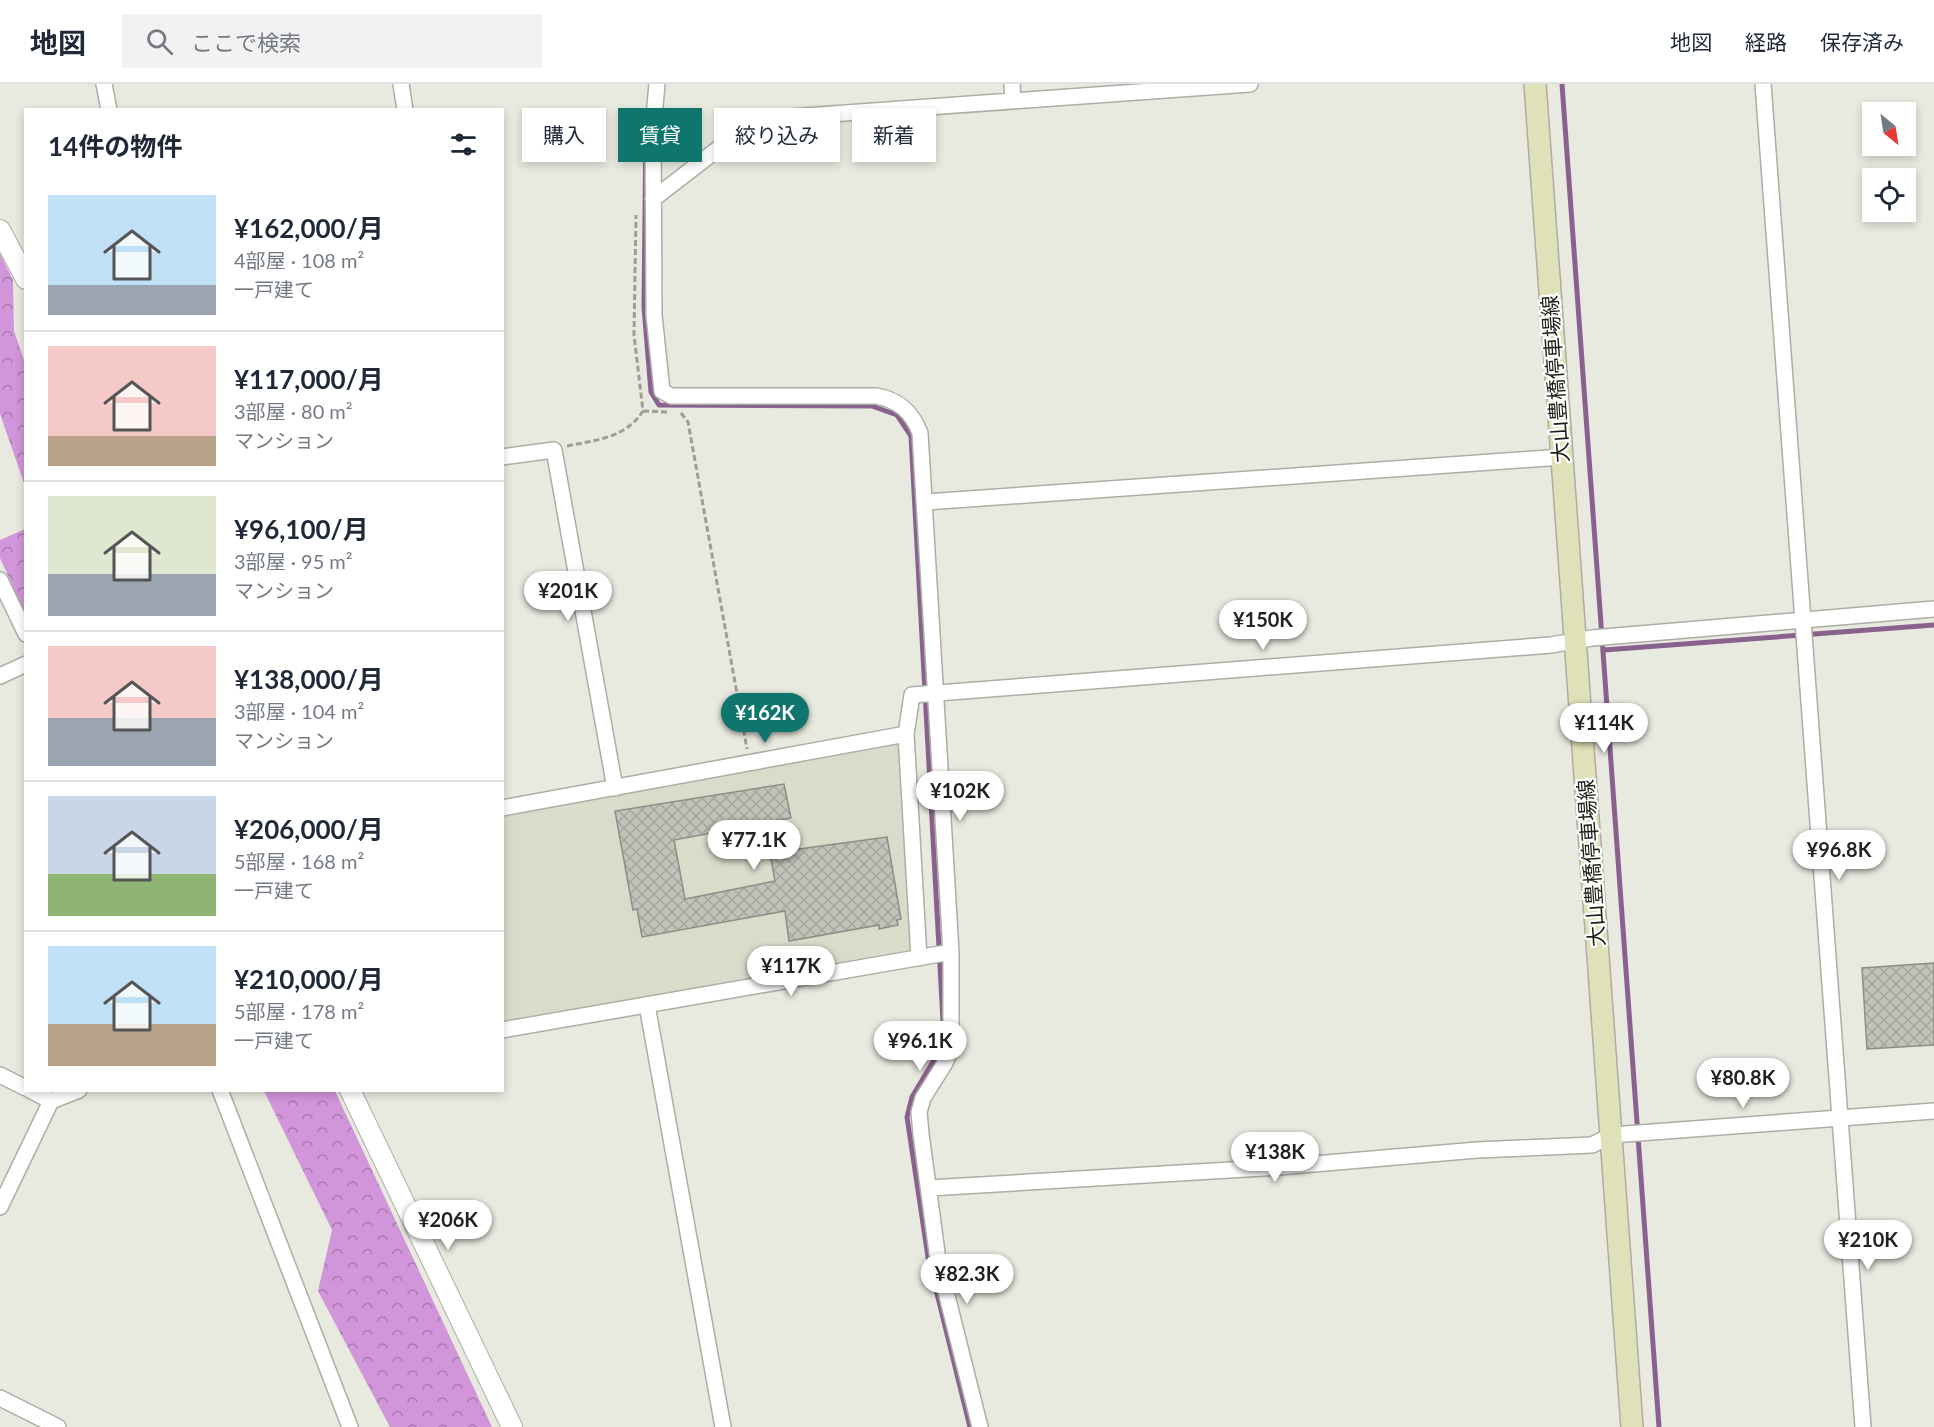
<!DOCTYPE html>
<html lang="ja">
<meta charset="utf-8">
<style>
:root{--surface:#fff;--page:#f2f2f3;--text:#1f2937;--muted:#747a83;--line:#e0e1e3;--accent:#0f766e}
body{margin:0;font-family:Lato,"Noto Sans JP",sans-serif;background:var(--page);color:var(--text);height:100vh;display:flex;flex-direction:column;font-size:22px;white-space:nowrap}
*{box-sizing:border-box;margin:0}
p{font-size:20px;color:var(--muted)}
.icon{flex:none;width:33px;height:33px;fill:none;stroke:currentColor;stroke-width:2;stroke-linecap:round;stroke-linejoin:round}
.map{position:relative;flex:1;overflow:hidden}
.drawer{position:absolute;left:24px;top:24px;width:480px;height:984px;display:flex;flex-direction:column;background:var(--surface);border-radius:0px;box-shadow:0 3px 9px #0003}
.drawer>*{flex:none}
.guide{position:absolute;left:522px;top:24px;width:570px;height:54px;display:flex;gap:12px}
.needle{width:39px;rotate:150deg}
.controls{position:absolute;left:1862px;top:18px;display:grid;gap:12px}
.controls a{display:grid;place-items:center;width:54px;height:54px;border-radius:0px;background:var(--surface);box-shadow:0 3px 9px #0003;font-size:30px}
.price{position:absolute;translate:-50% -51px;padding:0 14px;border-radius:21px;background:#fff;color:#222;font-size:20px;line-height:39px;filter:drop-shadow(0 2px 3px #0008)}
.price::after{content:'';position:absolute;left:50%;top:36px;width:18px;height:14px;margin-left:-9px;background:inherit;clip-path:polygon(0 0,100% 0,50% 100%)}
.price.current{background:var(--accent);color:#fff}
ul{padding:0;list-style:none}
li{display:flex;align-items:center;gap:18px;height:150px;padding:0 24px}
li+li{border-top:2px solid var(--line)}
li span{display:grid;place-items:center;flex:none;width:168px;height:120px;border-radius:0px;color:#555}
li>.icon{margin-inline-start:auto}
span .icon{width:72px;height:72px;fill:#fffc;stroke-width:1}
li b{font-size:26px}
h2{display:flex;justify-content:space-between;align-items:center;height:72px;padding:0 24px;font-size:26px}
.pill{padding:0 21px;border-radius:0px;background:var(--surface);box-shadow:0 3px 9px #0003;font-size:21px;line-height:54px}
.pill.current{background:var(--accent);color:#fff}
header{display:flex;align-items:center;gap:36px;box-sizing:border-box;height:84px;padding:0 30px;background:var(--surface);border-bottom:2px solid var(--line)}
header strong{font-size:28px}
nav{display:flex;gap:33px;margin-inline-start:auto;font-size:21px}
.search{width:420px;height:54px;background:var(--page);display:flex;align-items:center;gap:15px;box-sizing:border-box;padding:0 21px;border-radius:0px;color:var(--muted);font-size:22px}
.map>svg:first-child{display:block}
.built{fill:#dbdbcb}
.forest{fill:url(#forest-crowns)}
.lines{fill:none;stroke-linecap:round;stroke-linejoin:round}
.stream{stroke:#89618e;stroke-width:5}
.building{fill:url(#building-cross-hatch);stroke:#8d8d85;stroke-width:1.5}
.minor-casing{stroke:#adada4;stroke-width:18}
.tertiary-casing{stroke:#adada4;stroke-width:22}
.secondary-casing{stroke:#adada4;stroke-width:24}
.path{stroke:#9e9e97;stroke-width:3;stroke-dasharray:6 3;stroke-linecap:butt}
.minor{stroke:#fff;stroke-width:15}
.tertiary{stroke:#fff;stroke-width:20}
.secondary{stroke:#e0e0b9;stroke-width:21}
.labels{text-anchor:middle;stroke-width:4.5;stroke-linejoin:round;paint-order:stroke}
.street-label{font-size:21px;fill:#1e1e1a;stroke:#fffffe}
</style>
<header>
<strong>地図</strong>
<div class="search"><svg class="icon" aria-label="search" viewBox="0 0 24 24"><circle cx="10" cy="10" r="6"/><path d="M15 15l6 6"/></svg>ここで検索</div>
<nav><a>地図</a><a>経路</a><a>保存済み</a></nav>
</header>
<div class="map">
<svg width="1934" height="1343" viewBox="0 0 1934 1343">
<defs>
<pattern id="forest-crowns" width="20" height="18" patternUnits="userSpaceOnUse" patternTransform="scale(1.5)"><rect width="20" height="18" fill="#d195d9"/><path d="M2 6a3 3 0 1 1 6 0M12 15a3 3 0 1 1 6 0" fill="none" stroke="#a979af"/></pattern>
<pattern id="building-cross-hatch" width="8" height="8" patternUnits="userSpaceOnUse" patternTransform="scale(1.5)"><rect width="8" height="8" fill="#c2c2b9"/><path d="M0 0l8 8M0 8l8-8" fill="none" stroke="#a6a69e"/></pattern>
</defs>
<rect width="100%" height="100%" fill="#e8e9df"/>
<path class="built" d="M898,660L910,866L503,937V731Z"/>
<path class="forest" d="M0,170L13,196L14,247L25,279V402L0,330Z
M25,445V529L0,474V456Z
M264,1007H335L492,1343H390L318,1207L332,1146Z"/>
<g class="lines">
<path class="stream" d="M1562,0L1659,1343
M646,40L644,223L651,308L659,321L872,322L897,331L911,352L943,937L937,971L912,1013L907,1033L928,1173L970,1343
M1604,566L1934,541"/>
</g>
<path class="building" d="M784,700L791,734L674,756L685,815L775,797L770,769L887,753L901,835L897,836L898,841L879,845V841L789,857L785,827L642,853L637,825L633,826L615,727Z
M1934,879V961L1867,965L1862,884Z"/>
<g class="lines">
<g class="minor-casing">
<path id="minor" d="M104,0L109,26
M401,0L405,26
M657,0L653,43L654,231L662,307L671,312H876C899,316 912,328 920,349L951,868V964L945,979L923,1014L919,1028L921,1050L938,1176L980,1343
M1012,0L1013,17
M1763,0L1863,1343
M653,115L753,38L761,35L1250,0
M502,373L554,366L615,704
M926,418L1562,373
M0,496L26,550
M0,592L26,580
M906,650L919,874
M502,724L906,650L912,611L1551,561L1592,554L1934,525
M647,921L723,1343
M502,946L951,868
M0,991L26,1004
M30,1006L51,1017
M220,1006L350,1343
M929,1104L1279,1083L1477,1066L1592,1061L1612,1051L1934,1027
M0,1123L51,1017L79,1006
M0,1314L58,1343"/>
</g>
<g class="tertiary-casing">
<path id="tertiary" d="M0,146L26,195
M350,1006L512,1343"/>
</g>
<g class="secondary-casing">
<path id="secondary" d="M1535,0L1632,1343"/>
</g>
<path class="path" d="M643,327L668,328
M681,329L688,338L747,665
M567,362C596,356 626,354 643,327L634,251L636,131"/>
<use href="#minor" class="minor"/>
<use href="#tertiary" class="tertiary"/>
<use href="#secondary" class="secondary"/>
</g>
<g class="labels">
<g class="street-label">
<text transform="translate(1556 295) rotate(-94)" y="7">大山豊橋停車場線</text>
<text transform="translate(1592 779) rotate(-94)" y="7">大山豊橋停車場線</text>
</g>
</g>
</svg>
<div class="controls">
<a><svg class="needle" viewBox="-14 -14 28 28"><path d="M0-13l5 13h-10z" fill="#e53935"/><path d="M0 13l5-13h-10z" fill="#747a83"/></svg></a>
<a><svg class="icon" aria-label="locate" viewBox="0 0 24 24"><circle cx="12" cy="12" r="6"/><path d="M12 2v4M12 18v4M2 12h4M18 12h4"/></svg></a>
</div>
<b class="price" style="left:568px;top:538px">¥201K</b>
<b class="price" style="left:1263px;top:567px">¥150K</b>
<b class="price current" style="left:765px;top:660px">¥162K</b>
<b class="price" style="left:1604px;top:670px">¥114K</b>
<b class="price" style="left:960px;top:738px">¥102K</b>
<b class="price" style="left:754px;top:787px">¥77.1K</b>
<b class="price" style="left:1839px;top:797px">¥96.8K</b>
<b class="price" style="left:791px;top:913px">¥117K</b>
<b class="price" style="left:920px;top:988px">¥96.1K</b>
<b class="price" style="left:1743px;top:1025px">¥80.8K</b>
<b class="price" style="left:1275px;top:1099px">¥138K</b>
<b class="price" style="left:448px;top:1167px">¥206K</b>
<b class="price" style="left:1868px;top:1187px">¥210K</b>
<b class="price" style="left:967px;top:1221px">¥82.3K</b>
<div class="guide">
<a class="pill">購入</a>
<a class="pill current">賃貸</a>
<a class="pill">絞り込み</a>
<a class="pill">新着</a>
</div>
<section class="drawer">
<h2>14件の物件<svg class="icon" aria-label="filters" viewBox="0 0 24 24"><path d="M4 7h16M4 17h16"/><circle cx="9" cy="7" r="2"/><circle cx="15" cy="17" r="2"/></svg></h2>
<ul>
<li><span style="background:linear-gradient(#bfe0f5 75%,#9aa5b1 0)"><svg class="icon" aria-label="home" viewBox="0 0 24 24"><path d="M3 11l9-7 9 7M6 9v11h12V9"/></svg></span><div><b>¥162,000/月</b><p>4部屋 · 108 m²</p><p>一戸建て</p></div></li>
<li><span style="background:linear-gradient(#f6c9c9 75%,#b9a48a 0)"><svg class="icon" aria-label="home" viewBox="0 0 24 24"><path d="M3 11l9-7 9 7M6 9v11h12V9"/></svg></span><div><b>¥117,000/月</b><p>3部屋 · 80 m²</p><p>マンション</p></div></li>
<li><span style="background:linear-gradient(#dfe7d0 65%,#9aa5b1 0)"><svg class="icon" aria-label="home" viewBox="0 0 24 24"><path d="M3 11l9-7 9 7M6 9v11h12V9"/></svg></span><div><b>¥96,100/月</b><p>3部屋 · 95 m²</p><p>マンション</p></div></li>
<li><span style="background:linear-gradient(#f6c9c9 60%,#9aa5b1 0)"><svg class="icon" aria-label="home" viewBox="0 0 24 24"><path d="M3 11l9-7 9 7M6 9v11h12V9"/></svg></span><div><b>¥138,000/月</b><p>3部屋 · 104 m²</p><p>マンション</p></div></li>
<li><span style="background:linear-gradient(#c9d6e8 65%,#8fb573 0)"><svg class="icon" aria-label="home" viewBox="0 0 24 24"><path d="M3 11l9-7 9 7M6 9v11h12V9"/></svg></span><div><b>¥206,000/月</b><p>5部屋 · 168 m²</p><p>一戸建て</p></div></li>
<li><span style="background:linear-gradient(#bfe0f5 65%,#b9a48a 0)"><svg class="icon" aria-label="home" viewBox="0 0 24 24"><path d="M3 11l9-7 9 7M6 9v11h12V9"/></svg></span><div><b>¥210,000/月</b><p>5部屋 · 178 m²</p><p>一戸建て</p></div></li>
</ul>
</section>
</div>
